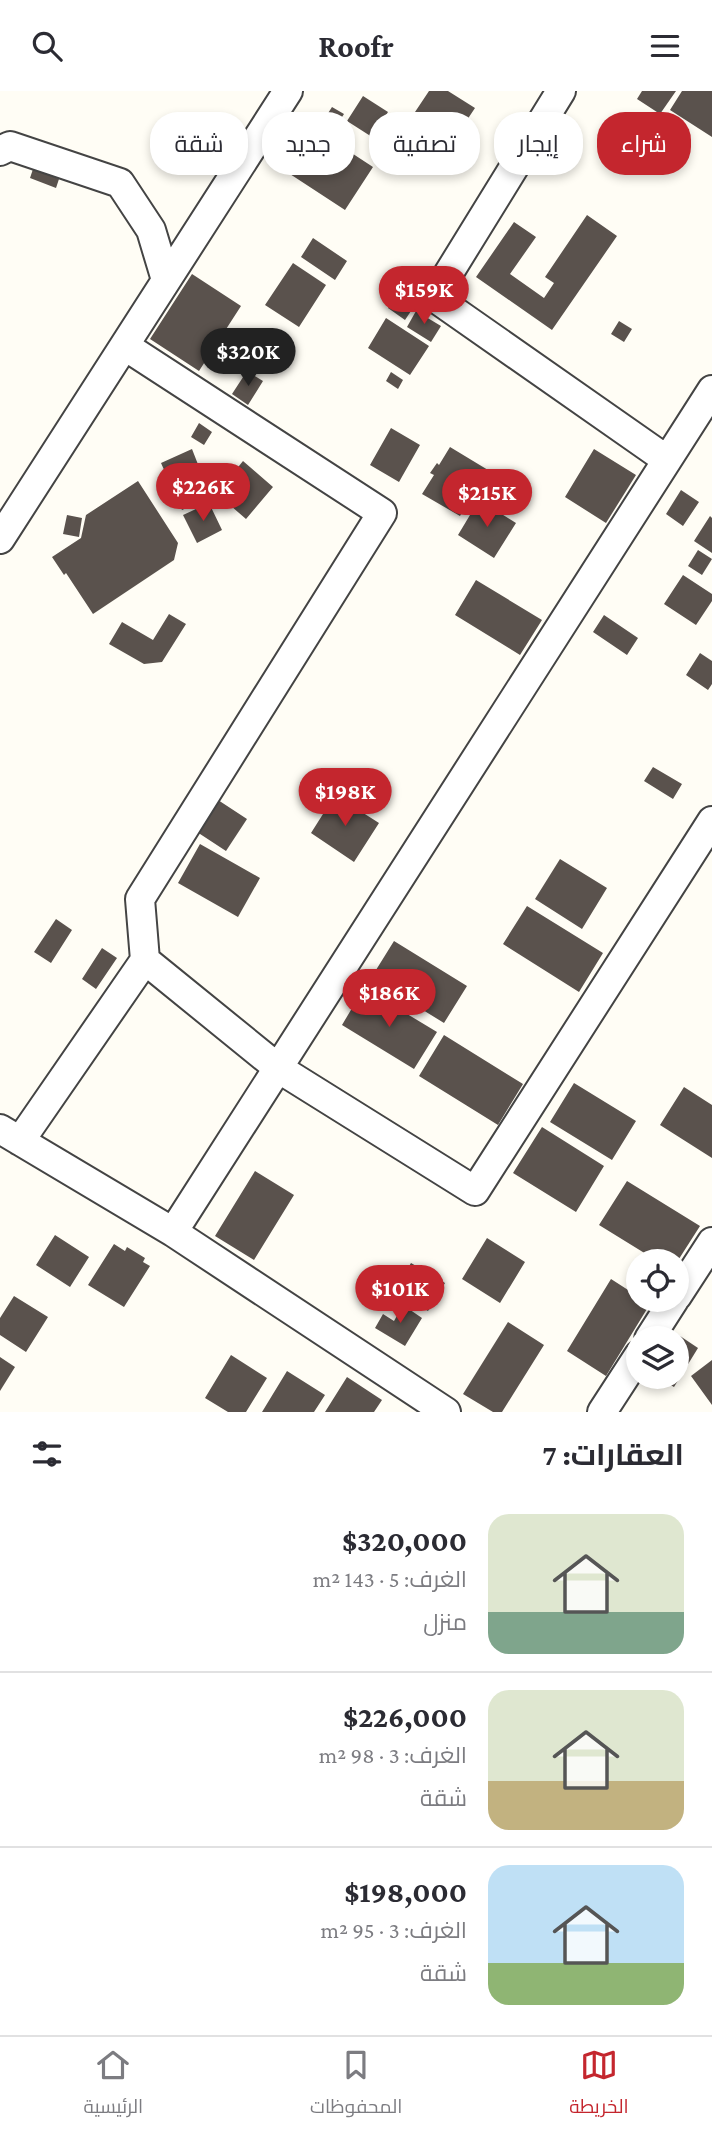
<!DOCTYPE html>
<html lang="ar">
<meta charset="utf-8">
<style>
:root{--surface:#fff;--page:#f2f2f3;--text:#2b2b33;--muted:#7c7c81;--line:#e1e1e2;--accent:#c4262e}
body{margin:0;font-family:"Crimson Pro",Cairo,serif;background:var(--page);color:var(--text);direction:rtl;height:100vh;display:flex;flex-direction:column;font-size:26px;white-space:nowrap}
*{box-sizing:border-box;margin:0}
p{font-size:23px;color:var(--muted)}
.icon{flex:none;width:38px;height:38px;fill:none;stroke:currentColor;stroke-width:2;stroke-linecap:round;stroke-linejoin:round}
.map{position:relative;height:1321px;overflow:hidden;direction:ltr}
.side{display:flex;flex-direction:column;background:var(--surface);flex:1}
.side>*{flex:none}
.top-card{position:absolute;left:21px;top:21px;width:670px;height:63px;direction:rtl;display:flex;gap:14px}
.buttons{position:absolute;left:626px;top:1158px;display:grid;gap:14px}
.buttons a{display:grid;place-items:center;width:63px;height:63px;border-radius:50%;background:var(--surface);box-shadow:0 4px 10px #0003;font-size:35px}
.price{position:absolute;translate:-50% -60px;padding:0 16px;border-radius:24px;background:var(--accent);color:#fff;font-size:23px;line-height:46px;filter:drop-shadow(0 2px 4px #0008)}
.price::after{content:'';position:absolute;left:50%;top:42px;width:21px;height:16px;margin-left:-10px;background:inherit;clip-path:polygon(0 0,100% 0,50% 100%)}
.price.active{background:#222;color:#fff}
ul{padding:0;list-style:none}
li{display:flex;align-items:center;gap:21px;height:175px;padding:0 28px}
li+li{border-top:2px solid var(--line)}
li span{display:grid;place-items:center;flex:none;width:196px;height:140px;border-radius:21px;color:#555}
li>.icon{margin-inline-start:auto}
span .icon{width:84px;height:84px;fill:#fffc;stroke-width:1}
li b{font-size:30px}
h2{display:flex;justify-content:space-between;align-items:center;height:84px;padding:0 28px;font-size:30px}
.tag{padding:0 24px;border-radius:28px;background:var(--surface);box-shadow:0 4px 10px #0003;font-size:24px;line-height:63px}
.tag.active{background:var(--accent);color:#fff}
header{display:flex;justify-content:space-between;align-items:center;height:91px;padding:0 28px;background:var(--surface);font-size:32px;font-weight:700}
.tabs{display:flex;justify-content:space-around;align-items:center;height:98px;border-top:2px solid var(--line);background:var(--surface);font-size:19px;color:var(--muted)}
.tabs a{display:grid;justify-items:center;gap:4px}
.tabs .active{color:var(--accent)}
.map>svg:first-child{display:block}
.building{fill:#5a524d}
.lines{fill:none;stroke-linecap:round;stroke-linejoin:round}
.minor-casing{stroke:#444;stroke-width:32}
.minor{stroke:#fff;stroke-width:28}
</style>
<header><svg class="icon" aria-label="menu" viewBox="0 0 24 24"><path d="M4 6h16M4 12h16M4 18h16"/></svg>Roofr<svg class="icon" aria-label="search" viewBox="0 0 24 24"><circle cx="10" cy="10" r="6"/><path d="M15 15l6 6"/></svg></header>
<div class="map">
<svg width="712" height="1321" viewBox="0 0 712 1321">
<rect width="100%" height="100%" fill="#fffdf5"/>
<path class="building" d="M429,0H448L475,17L453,50L413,24Z
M642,0H676L660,23L637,8Z
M682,0H712V46L670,19Z
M363,5L388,21L372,46L347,30Z
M332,16L344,23L333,40L321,33Z
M295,25L373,76L345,119L267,68Z
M33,78L59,88L56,97L30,87Z
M587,124L617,145L552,239L476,186L514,131L536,146L510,183L544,207L554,192L545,186Z
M313,147L347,170L335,189L301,166Z
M293,172L326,194L299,236L265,214Z
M192,183L241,215L199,280L150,248Z
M395,206L413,217L405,229L388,217Z
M416,220L441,235L431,251L407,236Z
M386,227L429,255L410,284L368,257Z
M619,230L632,238L624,251L611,243Z
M247,280L263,290L248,314L232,303Z
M391,281L403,289L398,298L386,290Z
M199,332L212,341L204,354L191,346Z
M391,337L420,354L399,391L370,374Z
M450,356L488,379L460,425L422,403L434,384L430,382L437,372L439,374Z
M192,358L199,376L207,377L208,385L205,388L212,405L182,419L161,372Z
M594,358L636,384L606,432L565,406Z
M243,370L273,396L246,428L224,409L230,401L223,395Z
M138,390L178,452L174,469L93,523L66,482L64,484L52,466L81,447L86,424Z
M681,399L699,411L683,435L666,423Z
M479,409L516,432L494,467L458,444Z
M209,412L222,439L197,452L183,424Z
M67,424L82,427L79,446L63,443Z
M710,425L712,427V462L694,450Z
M698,459L712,468L702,484L688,475Z
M683,484L712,503V510L696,534L664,513Z
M476,489L542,529L520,564L455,524Z
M169,523L186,533L162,571L144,573L109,553L122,531L153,549Z
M604,524L638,547L627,564L593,541Z
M700,562L712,570V593L708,599L686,584Z
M653,676L682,693L673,708L644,690Z
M335,704L379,732L354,771L311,742Z
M218,709L247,728L226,760L197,741Z
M200,753L260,787L238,826L178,792Z
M560,768L607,797L582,838L535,808Z
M527,815L603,862L579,901L503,853Z
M56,828L72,839L51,872L34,861Z
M394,850L467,895L444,932L371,887Z
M102,857L117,867L96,898L82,888Z
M364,897L437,941L414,978L342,934Z
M444,944L523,993L498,1034L419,985Z
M574,992L636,1030L612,1069L550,1031Z
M684,996L712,1014V1067L660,1034Z
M542,1036L604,1075L576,1121L513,1082Z
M255,1080L294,1104L254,1169L215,1145Z
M627,1090L700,1135L677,1171H659L599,1134Z
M55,1144L89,1166L70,1196L36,1174Z
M487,1147L525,1171L500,1212L462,1188Z
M114,1153L125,1160L127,1156L145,1167L143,1171L150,1175L124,1216L88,1194Z
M411,1172L445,1192L428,1220L394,1200Z
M611,1188L639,1206V1209L650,1213L606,1285L567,1260Z
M14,1205L48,1226L26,1261L0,1244V1227Z
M403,1214L422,1227L405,1255L375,1237L383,1223L394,1230Z
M508,1231L544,1254L502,1321H493L463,1303Z
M674,1241L698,1257L674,1296L657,1286H677V1248H670Z
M231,1264L267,1287L246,1321H228L205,1307Z
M0,1266L15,1276L0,1300Z
M712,1269V1314L691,1285Z
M287,1280L325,1304L314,1321H262Z
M347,1286L382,1309L374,1321H325Z"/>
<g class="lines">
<g class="minor-casing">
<path id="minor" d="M561,0L434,206L667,369
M0,60L10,55L120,92L151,139L166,189
M0,448L288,0
M145,869L278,977L475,1100L712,730
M0,1038L173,1141L446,1321
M20,1050L145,869L140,808L382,422L125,255
M173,1141L712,299
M677,1205L712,1151
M649,1248L674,1209
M602,1321L639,1264"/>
</g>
<use href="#minor" class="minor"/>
</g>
</svg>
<div class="buttons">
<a><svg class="icon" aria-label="locate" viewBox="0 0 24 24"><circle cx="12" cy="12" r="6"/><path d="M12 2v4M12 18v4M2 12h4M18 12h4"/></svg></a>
<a><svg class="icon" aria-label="layers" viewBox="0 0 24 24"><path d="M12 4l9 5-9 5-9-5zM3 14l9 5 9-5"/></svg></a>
</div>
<b class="price" style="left:424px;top:235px">$159K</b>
<b class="price active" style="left:248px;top:297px">$320K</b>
<b class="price" style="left:203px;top:432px">$226K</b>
<b class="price" style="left:487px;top:438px">$215K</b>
<b class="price" style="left:345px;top:737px">$198K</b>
<b class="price" style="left:389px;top:938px">$186K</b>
<b class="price" style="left:400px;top:1234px">$101K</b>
<div class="top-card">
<a class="tag active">شراء</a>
<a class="tag">إيجار</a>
<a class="tag">تصفية</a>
<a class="tag">جديد</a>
<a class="tag">شقة</a>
</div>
</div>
<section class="side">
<h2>العقارات: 7<svg class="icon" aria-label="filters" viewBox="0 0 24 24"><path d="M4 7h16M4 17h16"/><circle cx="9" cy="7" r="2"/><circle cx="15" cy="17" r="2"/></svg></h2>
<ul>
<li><span style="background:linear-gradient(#dfe7d0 70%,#7fa58c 0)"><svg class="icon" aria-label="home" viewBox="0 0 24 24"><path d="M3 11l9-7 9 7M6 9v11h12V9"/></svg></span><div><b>$320,000</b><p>الغرف: 5 · 143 m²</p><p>منزل</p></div></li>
<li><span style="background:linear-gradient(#dfe7d0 65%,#c2b280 0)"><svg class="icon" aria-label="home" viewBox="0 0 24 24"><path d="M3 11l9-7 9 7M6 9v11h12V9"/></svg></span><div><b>$226,000</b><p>الغرف: 3 · 98 m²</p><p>شقة</p></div></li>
<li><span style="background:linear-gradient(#bfe0f5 70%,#8fb573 0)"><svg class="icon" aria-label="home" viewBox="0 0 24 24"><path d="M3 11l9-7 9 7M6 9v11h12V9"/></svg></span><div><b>$198,000</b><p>الغرف: 3 · 95 m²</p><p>شقة</p></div></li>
</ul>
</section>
<nav class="tabs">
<a class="active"><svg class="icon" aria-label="map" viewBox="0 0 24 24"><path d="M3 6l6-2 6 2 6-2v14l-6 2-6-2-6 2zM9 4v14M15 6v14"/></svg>الخريطة</a>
<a><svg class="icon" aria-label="saved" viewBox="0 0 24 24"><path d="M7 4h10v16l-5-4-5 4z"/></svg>المحفوظات</a>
<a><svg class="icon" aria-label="home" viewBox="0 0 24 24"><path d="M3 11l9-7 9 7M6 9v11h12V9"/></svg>الرئيسية</a>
</nav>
